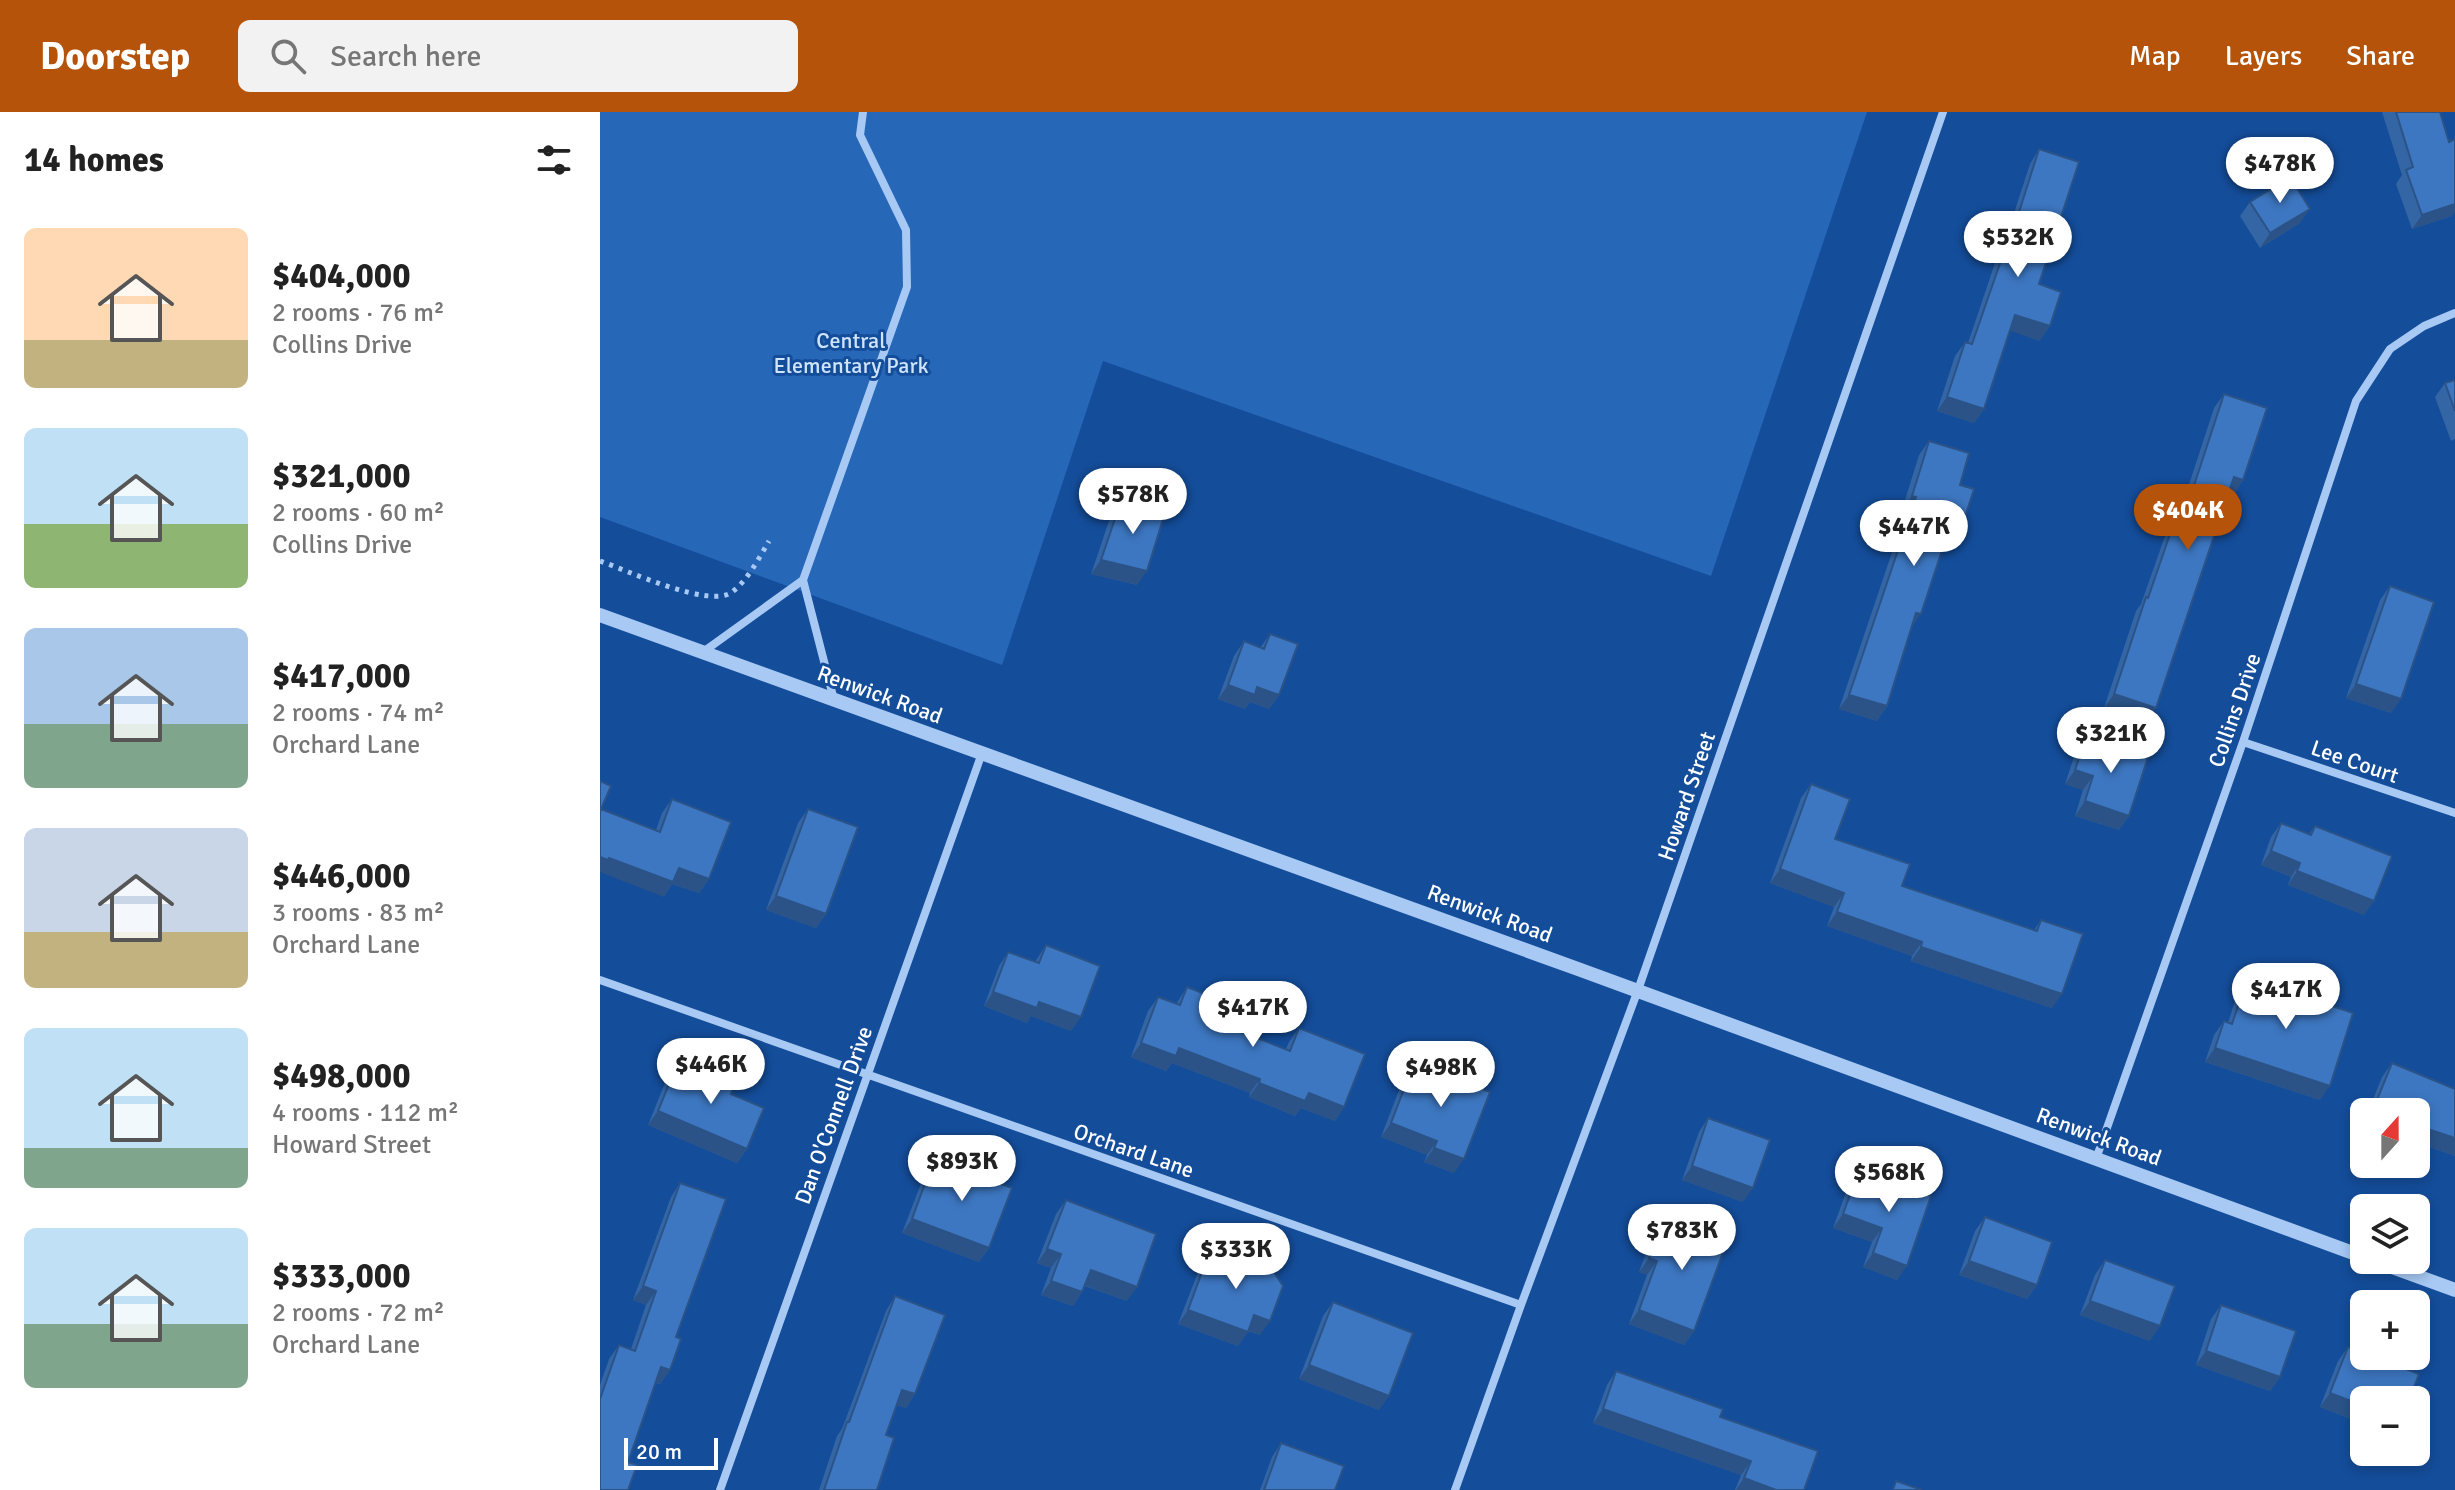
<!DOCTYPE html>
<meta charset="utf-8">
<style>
:root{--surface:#fff;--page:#f2f2f2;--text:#222;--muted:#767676;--accent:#b45309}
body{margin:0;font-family:Signika,sans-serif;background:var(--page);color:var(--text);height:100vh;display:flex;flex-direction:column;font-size:30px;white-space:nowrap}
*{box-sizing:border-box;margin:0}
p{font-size:26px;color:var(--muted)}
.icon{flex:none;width:44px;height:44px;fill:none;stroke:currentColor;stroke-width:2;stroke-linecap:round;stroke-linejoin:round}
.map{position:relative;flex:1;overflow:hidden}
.side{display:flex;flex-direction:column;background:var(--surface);width:600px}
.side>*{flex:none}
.needle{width:52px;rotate:21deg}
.fabs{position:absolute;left:1750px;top:986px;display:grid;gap:16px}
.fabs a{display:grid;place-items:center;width:80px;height:80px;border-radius:12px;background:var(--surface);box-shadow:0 4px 12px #0003;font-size:40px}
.scale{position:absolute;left:24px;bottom:20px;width:94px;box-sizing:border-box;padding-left:8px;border:4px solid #fff;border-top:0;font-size:22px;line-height:28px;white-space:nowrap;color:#fff;-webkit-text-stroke:6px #144d9a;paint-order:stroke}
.price{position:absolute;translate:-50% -68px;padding:0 18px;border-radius:28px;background:#fff;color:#222;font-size:26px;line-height:52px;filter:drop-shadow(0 2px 4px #0008)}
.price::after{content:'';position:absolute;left:50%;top:48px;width:24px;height:18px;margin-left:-12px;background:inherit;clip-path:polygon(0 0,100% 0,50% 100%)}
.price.current{background:var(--accent);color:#fff}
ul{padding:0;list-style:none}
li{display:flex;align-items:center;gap:24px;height:200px;padding:0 24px}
li span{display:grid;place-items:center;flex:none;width:224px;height:160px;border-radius:12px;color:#555}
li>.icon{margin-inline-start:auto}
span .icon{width:96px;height:96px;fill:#fffc;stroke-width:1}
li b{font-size:34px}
h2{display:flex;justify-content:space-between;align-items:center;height:96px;padding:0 24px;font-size:34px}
header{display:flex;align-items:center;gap:48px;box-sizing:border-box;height:112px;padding:0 40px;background:var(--accent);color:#fff}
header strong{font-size:38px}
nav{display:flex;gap:44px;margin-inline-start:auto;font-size:28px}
.search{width:560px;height:72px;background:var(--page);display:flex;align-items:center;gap:20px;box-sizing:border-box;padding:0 28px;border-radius:12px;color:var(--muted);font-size:30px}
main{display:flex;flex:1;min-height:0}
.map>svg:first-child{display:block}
.green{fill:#2767b8}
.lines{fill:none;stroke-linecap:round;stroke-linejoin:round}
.path{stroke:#a7c9f3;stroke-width:5;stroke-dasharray:4 6;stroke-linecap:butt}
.minor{stroke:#a7c9f3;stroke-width:8}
.tertiary{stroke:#a7c9f3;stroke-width:14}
.wall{fill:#3466a6}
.shaded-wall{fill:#2b5387}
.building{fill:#3d77c1;stroke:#2b5387;stroke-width:2}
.labels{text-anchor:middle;stroke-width:6;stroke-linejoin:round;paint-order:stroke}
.park-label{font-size:22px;fill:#cfe4fd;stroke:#144d9a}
.street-label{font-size:22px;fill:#fff;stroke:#144d9a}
</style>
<header>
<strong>Doorstep</strong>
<div class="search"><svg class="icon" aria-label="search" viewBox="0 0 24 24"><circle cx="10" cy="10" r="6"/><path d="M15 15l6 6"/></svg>Search here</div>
<nav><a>Map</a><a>Layers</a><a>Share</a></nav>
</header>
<main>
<section class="side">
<h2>14 homes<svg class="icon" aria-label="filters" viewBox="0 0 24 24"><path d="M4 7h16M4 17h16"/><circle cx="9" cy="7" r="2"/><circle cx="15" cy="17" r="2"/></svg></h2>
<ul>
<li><span style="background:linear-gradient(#ffd9b3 70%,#c2b280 0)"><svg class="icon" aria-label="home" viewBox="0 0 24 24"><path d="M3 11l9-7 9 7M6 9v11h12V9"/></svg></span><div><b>$404,000</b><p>2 rooms · 76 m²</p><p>Collins Drive</p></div></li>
<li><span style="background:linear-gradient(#bfe0f5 60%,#8fb573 0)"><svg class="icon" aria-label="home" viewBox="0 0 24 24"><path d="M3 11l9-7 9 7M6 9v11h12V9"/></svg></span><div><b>$321,000</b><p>2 rooms · 60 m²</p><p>Collins Drive</p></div></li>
<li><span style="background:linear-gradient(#a9c7e8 60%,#7fa58c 0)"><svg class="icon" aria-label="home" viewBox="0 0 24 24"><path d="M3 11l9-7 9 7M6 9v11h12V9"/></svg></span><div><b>$417,000</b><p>2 rooms · 74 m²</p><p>Orchard Lane</p></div></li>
<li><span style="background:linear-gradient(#c9d6e8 65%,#c2b280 0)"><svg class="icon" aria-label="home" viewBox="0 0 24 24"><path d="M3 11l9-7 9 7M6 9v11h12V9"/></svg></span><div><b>$446,000</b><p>3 rooms · 83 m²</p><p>Orchard Lane</p></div></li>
<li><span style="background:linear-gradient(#bfe0f5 75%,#7fa58c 0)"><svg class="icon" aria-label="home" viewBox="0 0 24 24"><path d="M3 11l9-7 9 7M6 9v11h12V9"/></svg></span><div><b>$498,000</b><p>4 rooms · 112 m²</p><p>Howard Street</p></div></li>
<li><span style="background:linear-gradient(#bfe0f5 60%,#7fa58c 0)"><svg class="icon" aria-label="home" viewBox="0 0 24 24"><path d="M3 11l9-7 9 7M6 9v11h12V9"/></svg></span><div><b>$333,000</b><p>2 rooms · 72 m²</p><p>Orchard Lane</p></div></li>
</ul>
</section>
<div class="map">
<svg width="1855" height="1378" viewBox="0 0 1855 1378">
<rect width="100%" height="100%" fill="#144d9a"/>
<path class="green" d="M0,0H1267L1111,464L503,249L402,553L0,405Z"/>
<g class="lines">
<path class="path" d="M0,449C26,458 110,497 132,480C148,468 159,446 169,429"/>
<path class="minor" d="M103,540L203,468
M234,588L203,468L307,175L306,118L260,23L263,0
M1643,630L1855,701
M0,868L921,1193
M1496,1047L1643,630L1756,289L1790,237L1824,214L1855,201
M120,1378L382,641
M855,1378L921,1193L1038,878L1343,0"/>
<path class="tertiary" d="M0,503L978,857L1764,1145
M1773,1148L1855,1178"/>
</g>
<path class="wall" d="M1782,0H1840L1852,104L1812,117L1796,72L1802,63Z
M1439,37V172L1440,229L1410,218L1384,297L1374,311L1337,299L1355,244L1365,230L1368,231L1396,148L1401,141L1430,52Z
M1650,90L1700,111L1660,136L1640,104Z
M1855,268V327L1851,329L1835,285L1845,271Z
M1624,282L1643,368L1634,382L1629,381L1547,610L1504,596L1536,499L1541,492L1570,410L1579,396L1581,397L1614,296Z
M1329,329L1360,373L1350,435L1344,433L1311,516L1287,594L1277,609L1239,597L1306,399L1302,398L1319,343Z
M522,386L537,473L491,462L512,400Z
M1790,474L1791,601L1746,586L1780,488Z
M670,522L679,583L669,597L650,590L645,597L618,587L634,544L644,529L660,536Z
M1486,625L1529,704L1519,718L1475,704L1483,678L1465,672L1476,639Z
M1211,672L1235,727L1302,774L1434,818L1441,808L1452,896L1311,849L1312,844L1227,814L1234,795L1170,771L1201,686Z
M72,687L109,767L99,781L72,772L64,785L1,697L56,718L62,701Z
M208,697L226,802L216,816L166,798L198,711Z
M1681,711L1709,722L1715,714L1764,803L1688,773L1691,765L1661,753L1671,725Z
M446,833L471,919L431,904L427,911L384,894L399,854L408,840L435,850Z
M1649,862L1687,879L1720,988L1605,950L1614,923L1624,909L1628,911L1639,876Z
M587,875L636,918L686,937L689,930L699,916L744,995L735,1009L701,996L695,1004L649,985L650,981L572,951L566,959L531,945L548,899L558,885L576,892Z
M814,951L854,1061L824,1050L827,1043L781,1025L804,965Z
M1792,951L1855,977V1044L1824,1033L1817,1042L1816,1041V1000H1768L1782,965Z
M93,953L131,982L147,1037L137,1051L48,1013L65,971L75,957L87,962Z
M1108,1006L1143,1090L1082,1068L1099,1020Z
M334,1047L389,1136L379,1150L302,1121L325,1061Z
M1259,1058L1331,1084L1297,1168L1263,1155L1272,1130L1233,1116L1249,1072Z
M80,1071L76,1225L70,1258L60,1272L55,1271L0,1378V1273L9,1247L19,1233L31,1237L46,1193L33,1188L71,1085Z
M466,1088L527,1189L485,1174L482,1180L473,1194L441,1183L451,1156L437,1151L456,1102Z
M1065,1103L1094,1219L1084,1233L1029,1212L1047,1163L1039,1160L1055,1117Z
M1385,1105L1437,1173L1427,1187L1359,1163L1375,1119Z
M609,1141L636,1151L641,1143L660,1223L648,1219L638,1234L578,1212L600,1155Z
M1505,1148L1550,1229L1480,1203L1495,1163Z
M295,1184L315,1282L306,1296L296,1293L286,1323L277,1378H219L237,1324L242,1317L286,1199Z
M733,1190L779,1298L699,1267L723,1204Z
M1621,1193L1680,1265L1670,1279L1596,1253L1611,1207Z
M1748,1235L1764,1288V1312L1720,1295L1738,1249Z
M1016,1259L1120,1305L1204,1378H1135L1141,1363L993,1311L1007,1273Z
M681,1331L735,1378H660L672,1345Z"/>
<path class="shaded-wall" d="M1855,92V100L1852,104L1812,117L1822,103Z
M1710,97L1700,111L1660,136L1670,121Z
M1415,203L1450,214L1440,229L1405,217Z
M1347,285L1384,297L1374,311L1337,299Z
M1634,365L1643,368L1634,382L1625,379Z
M1312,384L1316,385L1306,399L1302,398Z
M1349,417L1360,421L1350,435L1339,431Z
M501,448L547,459L537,473L491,462Z
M1316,501L1321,502L1311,516Z
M1756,572L1801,587L1791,601L1746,586Z
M628,573L657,575L679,583L669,597L650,590L645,597L618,587Z
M1514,582L1556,596L1547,610L1504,596Z
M1249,583L1287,594L1277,609L1239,597Z
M1475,658L1493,664L1483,678L1465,672Z
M1485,689L1529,704L1519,718L1475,704Z
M1671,739L1700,751L1691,765L1661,753Z
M0,745L79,756L109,767L99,781L72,772L64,785L0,760Z
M1180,757L1244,781L1234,795L1170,771Z
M1697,759L1774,789L1764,803L1688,773Z
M176,784L226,802L216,816L166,798Z
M1237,800L1322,830L1312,844L1227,814Z
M1321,835L1462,882L1452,896L1311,849Z
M393,880L439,890L481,905L471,919L431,904L427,911L384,894Z
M541,931L579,936L660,967L650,981L572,951L566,959L531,945Z
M1615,936L1730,974L1720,988L1605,950Z
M659,971L709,981L744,995L735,1009L701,996L695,1004L649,985Z
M58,999L147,1037L137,1051L48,1013Z
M791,1011L837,1029L827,1043L781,1025Z
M1831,1018L1855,1026V1044L1824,1033L1817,1042L1816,1041V1023Z
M834,1036L864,1047L854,1061L824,1050Z
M1092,1054L1153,1076L1143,1090L1082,1068Z
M1243,1102L1282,1116L1272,1130L1233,1116Z
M312,1107L389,1136L379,1150L302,1121Z
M447,1137L461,1142L451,1156L437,1151Z
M1273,1141L1307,1154L1297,1168L1263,1155Z
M1049,1146L1057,1149L1047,1163L1039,1160Z
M1369,1149L1437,1173L1427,1187L1359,1163Z
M491,1158L537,1175L527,1189L481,1172Z
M451,1169L482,1180L473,1194L441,1183Z
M43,1174L56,1179L46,1193L33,1188Z
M1490,1189L1560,1214L1550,1229L1480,1203Z
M588,1198L648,1220L638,1234L578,1212Z
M1039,1198L1094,1219L1084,1233L1029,1212Z
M654,1203L670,1209L660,1223L644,1217Z
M1606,1239L1680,1265L1670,1279L1596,1253Z
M709,1253L789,1284L779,1298L699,1267Z
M61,1255L70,1258L60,1272L51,1269Z
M302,1278L315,1282L306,1296L292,1292Z
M1730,1281L1764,1294V1312L1720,1295Z
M1003,1297L1151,1349L1141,1363L993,1311Z
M1144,1366L1176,1378H1136Z"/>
<path class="building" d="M1796,0H1840L1849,30L1855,27V92L1822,103L1806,58L1813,55Z
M1439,37L1479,50L1439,172L1461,180L1450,214L1415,203L1384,297L1347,285L1365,230L1372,232L1406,134L1408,135Z
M1690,65L1710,97L1670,121L1650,90Z
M1855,268V299L1845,271Z
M1624,282L1667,296L1643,368L1634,365L1556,596L1514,582L1546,485L1548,486L1579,396L1586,398Z
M1329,329L1369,341L1360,373L1374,377L1360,421L1349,417L1321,502L1316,501L1287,594L1249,583L1316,385L1312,384Z
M522,386L564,404L547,459L501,448Z
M1790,474L1834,490L1801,587L1756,572Z
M670,522L698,532L679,583L657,575L655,583L628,573L644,529L664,537Z
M1486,625L1548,645L1529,704L1485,689L1493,664L1475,658Z
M0,669L11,674L1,697L60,720L72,687L131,710L109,767L79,756L73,770L9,746L8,748L0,745Z
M1211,672L1250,687L1235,727L1310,752L1302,774L1437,819L1441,808L1483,822L1462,882L1321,835L1322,830L1237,800L1244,781L1180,757Z
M208,697L258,715L226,802L176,784Z
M1681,711L1711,723L1715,714L1792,744L1774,789L1697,759L1700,751L1671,739Z
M446,833L500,854L481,905L439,890L437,896L393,880L408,840L439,851Z
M1649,862L1688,875L1687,879L1753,901L1730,974L1615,936L1624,909L1632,912Z
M587,875L644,897L636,918L690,939L699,916L765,942L744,995L709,981L705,989L659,971L660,967L579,936L576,944L541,931L558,885L580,893Z
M814,951L890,980L864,1047L834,1036L837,1029L791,1011Z
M1792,951L1855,977V1026L1831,1018L1827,1028L1816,1023V1000H1772Z
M93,953L135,971L131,982L164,996L147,1037L58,999L75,957L89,963Z
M1108,1006L1170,1028L1153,1076L1092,1054Z
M334,1047L412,1076L389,1136L312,1107Z
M1259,1058L1331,1084L1307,1154L1273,1141L1282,1116L1243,1102Z
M80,1071L126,1087L76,1225L81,1227L70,1258L61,1255L28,1350L37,1353L28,1378H0V1287L19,1233L35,1239L56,1179L43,1174Z
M466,1088L556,1122L537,1175L491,1158L482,1180L451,1169L461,1142L447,1137Z
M1065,1103L1128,1127L1094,1219L1039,1198L1057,1149L1049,1146Z
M1385,1105L1452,1130L1437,1173L1369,1149Z
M609,1141L638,1151L641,1143L670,1154L683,1174L670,1209L654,1203L648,1220L588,1198Z
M1505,1148L1575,1174L1560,1214L1490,1189Z
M295,1184L345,1203L315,1282L302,1278L286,1323L294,1326L277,1378H224L247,1310H249Z
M733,1190L813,1221L789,1284L709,1253Z
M1621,1193L1696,1219L1680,1265L1606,1239Z
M1748,1235L1764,1241V1244H1772L1819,1262L1809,1288H1764V1294L1730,1281Z
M1016,1259L1123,1297L1120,1305L1218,1339L1204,1378H1176L1144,1366L1151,1349L1003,1297Z
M681,1331L744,1354L735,1378H664Z
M1296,1369L1322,1378H1293Z"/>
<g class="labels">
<g class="park-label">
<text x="251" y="236">Central<tspan x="251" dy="25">Elementary Park</tspan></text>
</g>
<g class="street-label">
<text transform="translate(280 582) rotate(20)" y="8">Renwick Road</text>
<text transform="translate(1634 598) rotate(-71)" y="8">Collins Drive</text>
<text transform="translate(1755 649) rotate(19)" y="8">Lee Court</text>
<text transform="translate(1086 684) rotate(-71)" y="8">Howard Street</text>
<text transform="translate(890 801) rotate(20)" y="8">Renwick Road</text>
<text transform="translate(233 1003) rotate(-70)" y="8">Dan O'Connell Drive</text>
<text transform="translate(1499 1024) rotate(20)" y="8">Renwick Road</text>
<text transform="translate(534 1038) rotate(19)" y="8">Orchard Lane</text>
</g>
</g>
</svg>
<div class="fabs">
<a><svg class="needle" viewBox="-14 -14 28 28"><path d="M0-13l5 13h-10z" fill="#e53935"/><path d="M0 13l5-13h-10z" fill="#767676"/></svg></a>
<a><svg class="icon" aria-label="layers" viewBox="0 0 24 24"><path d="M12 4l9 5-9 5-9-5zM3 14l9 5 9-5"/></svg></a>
<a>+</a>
<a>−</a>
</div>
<div class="scale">20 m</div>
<b class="price" style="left:1680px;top:93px">$478K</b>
<b class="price" style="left:1418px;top:167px">$532K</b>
<b class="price" style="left:533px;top:424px">$578K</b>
<b class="price current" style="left:1588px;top:440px">$404K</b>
<b class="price" style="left:1314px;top:456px">$447K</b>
<b class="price" style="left:1511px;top:663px">$321K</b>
<b class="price" style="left:1686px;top:919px">$417K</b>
<b class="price" style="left:653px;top:937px">$417K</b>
<b class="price" style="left:111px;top:994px">$446K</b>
<b class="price" style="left:841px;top:997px">$498K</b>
<b class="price" style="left:362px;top:1091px">$893K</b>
<b class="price" style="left:1289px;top:1102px">$568K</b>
<b class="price" style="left:1082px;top:1160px">$783K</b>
<b class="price" style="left:636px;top:1179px">$333K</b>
</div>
</main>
